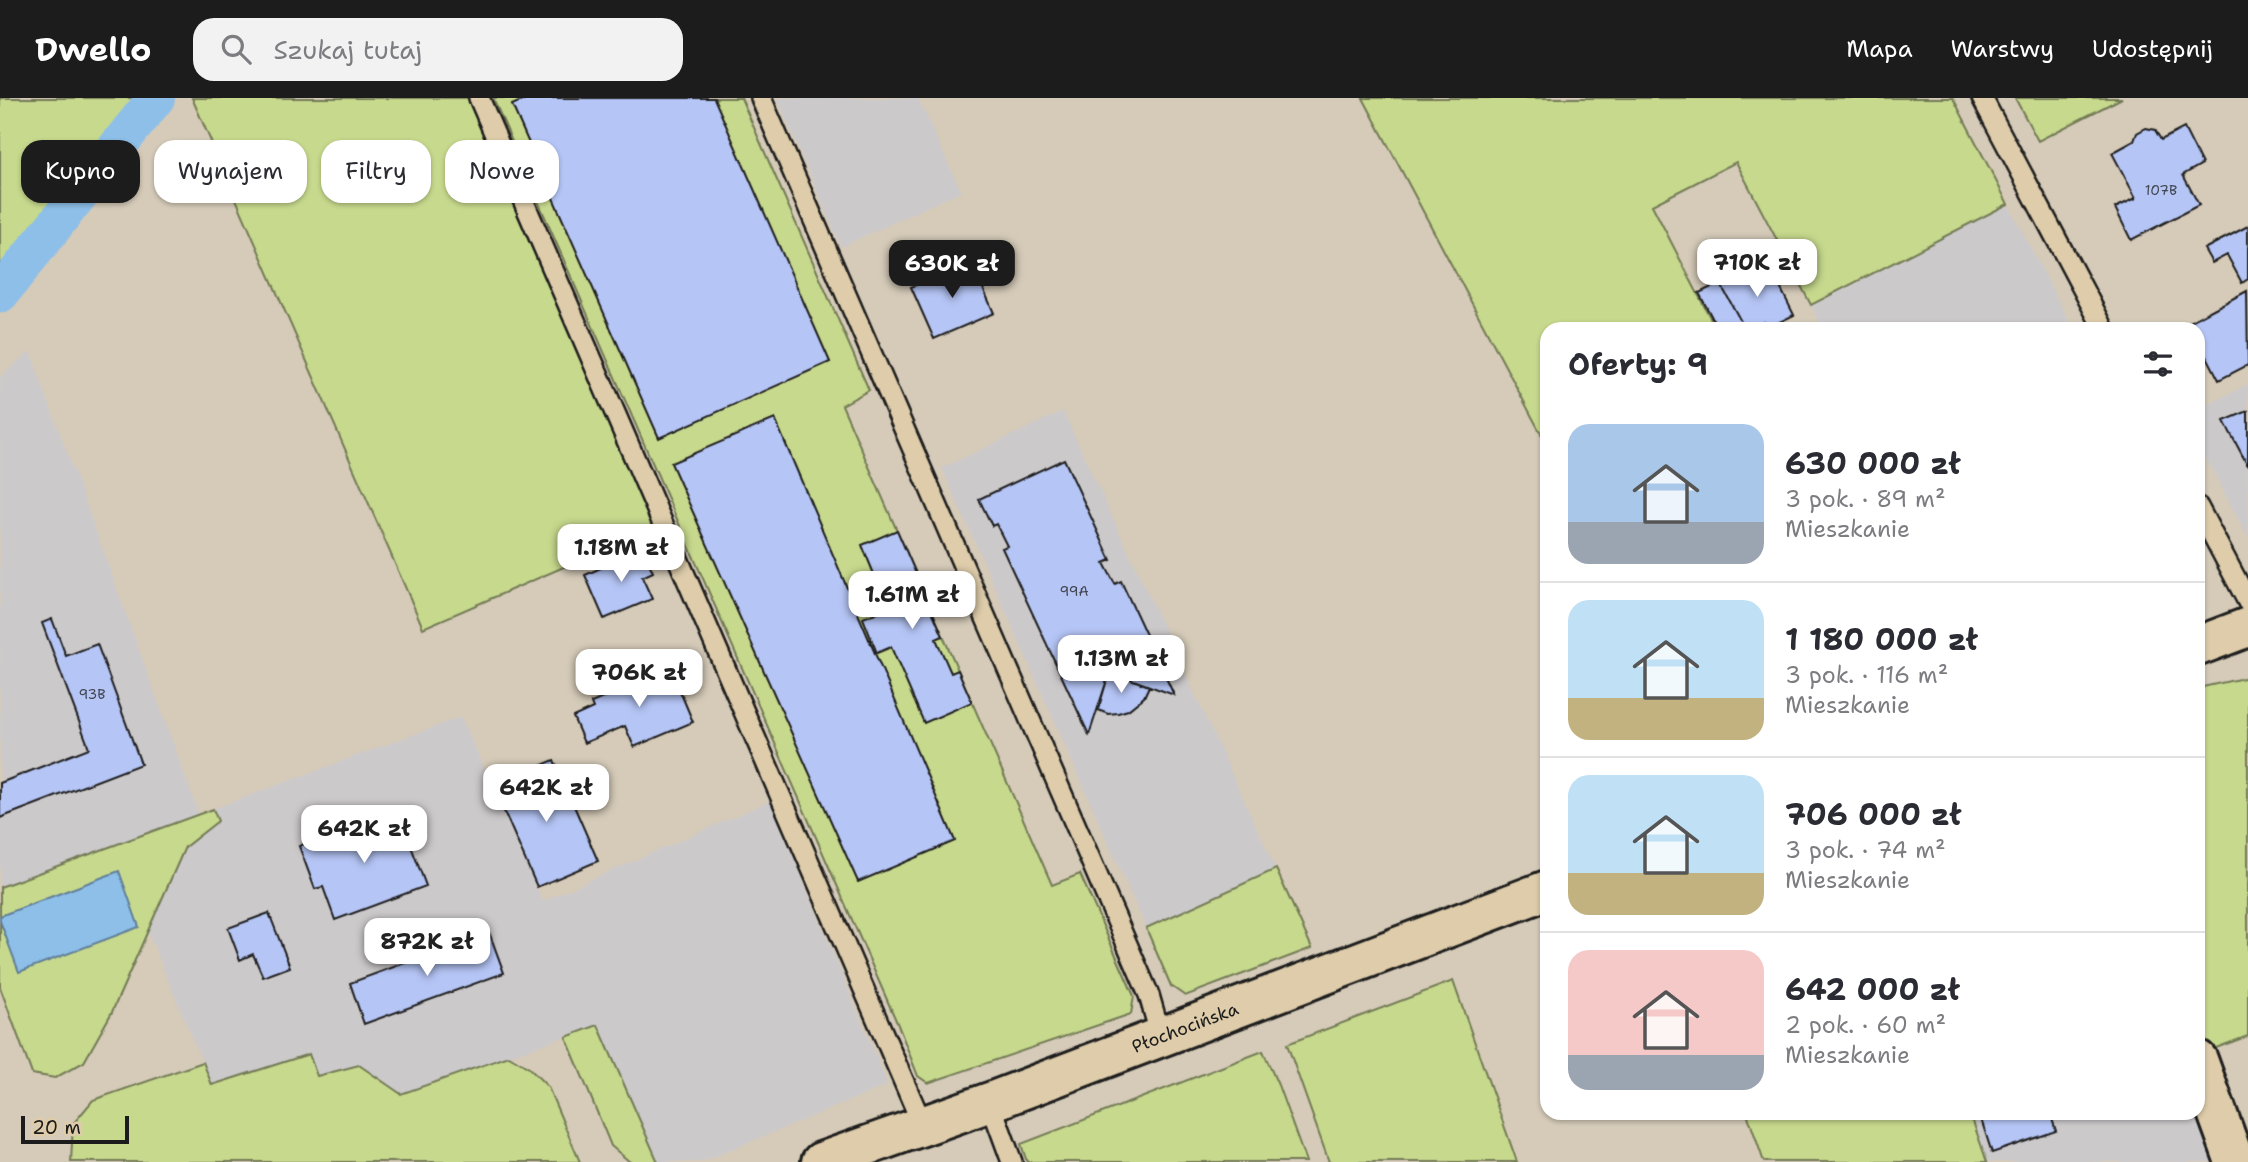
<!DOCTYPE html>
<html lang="pl">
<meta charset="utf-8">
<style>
:root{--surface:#fff;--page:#f2f2f3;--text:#2b2b33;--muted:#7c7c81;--line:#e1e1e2;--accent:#1c1c1c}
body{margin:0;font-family:"Shantell Sans",sans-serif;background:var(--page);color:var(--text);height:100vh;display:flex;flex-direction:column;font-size:26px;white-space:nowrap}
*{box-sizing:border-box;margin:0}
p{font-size:23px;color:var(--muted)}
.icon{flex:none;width:38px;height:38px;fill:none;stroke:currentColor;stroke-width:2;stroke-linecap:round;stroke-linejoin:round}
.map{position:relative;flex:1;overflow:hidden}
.drawer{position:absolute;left:1540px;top:224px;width:665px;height:798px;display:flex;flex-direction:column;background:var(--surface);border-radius:21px;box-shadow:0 2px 5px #0004}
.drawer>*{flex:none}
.banner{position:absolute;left:21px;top:42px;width:665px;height:63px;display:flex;gap:14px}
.scale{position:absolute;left:21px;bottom:18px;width:108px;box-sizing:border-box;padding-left:7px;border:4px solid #1c1c1c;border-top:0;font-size:19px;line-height:24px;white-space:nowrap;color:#1c1c1c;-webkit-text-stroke:5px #deccaa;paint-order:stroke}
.price{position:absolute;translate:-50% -60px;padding:0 16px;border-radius:14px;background:#fff;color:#222;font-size:23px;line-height:46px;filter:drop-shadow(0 2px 4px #0008)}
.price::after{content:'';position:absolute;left:50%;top:42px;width:21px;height:16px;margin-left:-10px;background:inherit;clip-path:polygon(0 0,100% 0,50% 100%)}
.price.active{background:var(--accent);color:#fff}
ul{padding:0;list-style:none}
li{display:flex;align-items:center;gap:21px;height:175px;padding:0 28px}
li+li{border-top:2px solid var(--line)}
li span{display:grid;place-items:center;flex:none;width:196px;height:140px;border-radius:21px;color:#555}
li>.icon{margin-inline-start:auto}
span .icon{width:84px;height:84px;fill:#fffc;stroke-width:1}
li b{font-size:30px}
h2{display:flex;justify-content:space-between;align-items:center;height:84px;padding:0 28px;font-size:30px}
.tag{padding:0 24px;border-radius:21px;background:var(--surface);box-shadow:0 2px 5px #0004;font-size:24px;line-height:63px}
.tag.active{background:var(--accent);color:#fff}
header{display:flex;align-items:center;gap:42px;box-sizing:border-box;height:98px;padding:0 35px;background:var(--accent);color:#fff}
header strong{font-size:33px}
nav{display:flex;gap:38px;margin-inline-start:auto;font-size:24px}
.search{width:490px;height:63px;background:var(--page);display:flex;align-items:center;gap:18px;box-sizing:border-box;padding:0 24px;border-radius:21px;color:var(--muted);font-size:26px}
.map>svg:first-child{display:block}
.built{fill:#ccc9cb}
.green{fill:#c7d98d;stroke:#727a54;stroke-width:2}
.water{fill:#8dbfe9;stroke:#607e97;stroke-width:2}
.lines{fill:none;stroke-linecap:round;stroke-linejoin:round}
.canal{stroke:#8dbfe9;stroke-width:38}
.building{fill:#b5c5f5;stroke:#1c1c1c;stroke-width:2}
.service-casing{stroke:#1c1c1c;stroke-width:24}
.minor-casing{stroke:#1c1c1c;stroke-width:44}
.secondary-casing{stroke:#1c1c1c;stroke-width:44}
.service{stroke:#deccaa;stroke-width:19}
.minor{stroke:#deccaa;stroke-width:38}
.secondary{stroke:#deccaa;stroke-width:38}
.labels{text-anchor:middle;stroke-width:7;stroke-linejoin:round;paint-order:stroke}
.number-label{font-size:14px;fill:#424652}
.street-label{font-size:18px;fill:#1c1c1c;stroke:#deccaa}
</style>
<header>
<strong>Dwello</strong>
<div class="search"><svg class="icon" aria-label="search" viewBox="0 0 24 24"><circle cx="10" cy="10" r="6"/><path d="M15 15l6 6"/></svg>Szukaj tutaj</div>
<nav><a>Mapa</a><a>Warstwy</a><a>Udostępnij</a></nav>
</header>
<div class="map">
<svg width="2248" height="1064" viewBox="0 0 2248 1064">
<rect width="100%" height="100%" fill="#d6cbb9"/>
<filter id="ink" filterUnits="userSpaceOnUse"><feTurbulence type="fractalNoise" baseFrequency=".0143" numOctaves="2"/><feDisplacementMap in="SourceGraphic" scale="14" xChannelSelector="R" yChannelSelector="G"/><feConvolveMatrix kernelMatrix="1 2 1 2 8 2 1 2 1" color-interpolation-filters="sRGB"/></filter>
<g filter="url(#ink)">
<path class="built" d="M777,0H918L961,93L841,149Z
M2008,106L2073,231H1823L1811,207Z
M30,253L199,716L0,789V279Z
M2248,286V440L2198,345V312Z
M1063,313L1276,771L1146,830L942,370Z
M461,619L543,803L770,703L888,987L702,1064H658L598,927L401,996L359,967L316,978L308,956L212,987L147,832L185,749L218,723L213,711Z
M1970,1015H2198L2217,1064H1987Z"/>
<path class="green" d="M0,0H151L0,183Z
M192,0H468L654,430L423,530Z
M493,0H741L869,292L842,307L1052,787L1080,776L1134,898L1131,916L928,985L918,978L898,927Z
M1363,0H1953L2008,106L1811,207L1736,64L1652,107L1716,231H1547V347Z
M2015,0H2122L2038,43Z
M2248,579V938L2208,953L2198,924V590Z
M213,711L218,723L185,749L112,914L84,964L55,980L32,976L0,889V789Z
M1276,771L1312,850L1185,898L1171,888L1146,830Z
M1453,883L1517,1064H1329L1287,946Z
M598,927L658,1064H630L611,1048L566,939Z
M1263,953L1278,987L1306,1064H1027L1021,1046Z
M309,956L317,978L359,967L401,996L509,958L529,970L548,989L580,1064H71L73,1026L93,1002L203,964L212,987Z
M1747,1015H1970L1987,1064H1764Z"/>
<path class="water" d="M119,773L139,829L19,874L0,823V818Z"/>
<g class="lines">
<path class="canal" d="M0,196L156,0"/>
</g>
<path class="building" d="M528,0H714L830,264L659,340L512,7Z
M2146,30L2155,32L2161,42L2184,30L2202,66L2183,77L2199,107L2131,142L2115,110L2136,100L2112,55L2134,43L2137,35Z
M2248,128V181L2242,185L2227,157L2212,165L2204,151Z
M971,163L994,215L934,241L911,189Z
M1770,169L1794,217L1767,230L1764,224L1751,231H1745L1720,185L1742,173L1746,181Z
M1720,185L1745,231H1718L1699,195Z
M2247,193L2248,267L2219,282L2198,241V231H2193L2189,224Z
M2248,313V368L2224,323Z
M775,321L955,743L858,784L671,365Z
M1064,361L1111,462L1104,465L1115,486L1121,483L1174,597L1120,577L1107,582L1089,637L1002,450L1007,448L996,426L992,428L979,401Z
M897,432L943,538L936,541L951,575L958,572L972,604L924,625L891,549L877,555L863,520L888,510L862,447Z
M643,451L653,474L642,479L652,501L604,521L585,477Z
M52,521L66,558L97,546L141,666L0,720V685L89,650L42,525Z
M667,562L693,624L634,649L625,628L584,645L573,619L593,610L591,605L649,581L645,572Z
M1120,577L1149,588L1144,599L1128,612L1118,615L1108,616L1098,612L1107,582Z
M554,662L598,763L537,789L493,688Z
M397,711L426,788L335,822L323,789L315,791L299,748Z
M269,815L290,869L263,879L253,856L240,862L228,830Z
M489,834L504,875L364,926L350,885Z
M1979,1015H2050L2056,1033L1992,1055Z"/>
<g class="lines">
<g class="service-casing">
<path id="service" d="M479,0L923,1028
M761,0L1149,897L1161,939
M1982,0L2104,231
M2198,409L2248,504
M990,1004L1012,1064"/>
</g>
<g class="minor-casing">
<path id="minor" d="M2198,962L2235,1064"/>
</g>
<g class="secondary-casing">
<g id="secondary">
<path d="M2198,548L2248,529"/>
<path id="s1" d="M821,1064L990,1004L1547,792"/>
</g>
</g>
<use href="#service" class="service"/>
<use href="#minor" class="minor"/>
<use href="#secondary" class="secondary"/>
</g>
</g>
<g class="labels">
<g class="number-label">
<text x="2161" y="97">107B</text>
<text x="1074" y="498">99A</text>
<text x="92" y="601">93B</text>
</g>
<g class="street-label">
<text dy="6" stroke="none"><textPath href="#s1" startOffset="388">Płochocińska</textPath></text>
</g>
</g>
</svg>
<div class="scale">20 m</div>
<b class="price" style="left:1757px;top:201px">710K zł</b>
<b class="price active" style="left:952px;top:202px">630K zł</b>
<b class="price" style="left:621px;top:486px">1.18M zł</b>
<b class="price" style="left:912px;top:533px">1.61M zł</b>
<b class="price" style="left:1121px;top:597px">1.13M zł</b>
<b class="price" style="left:639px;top:611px">706K zł</b>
<b class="price" style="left:546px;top:726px">642K zł</b>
<b class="price" style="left:364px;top:767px">642K zł</b>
<b class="price" style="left:427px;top:880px">872K zł</b>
<div class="banner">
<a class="tag active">Kupno</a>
<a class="tag">Wynajem</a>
<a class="tag">Filtry</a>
<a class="tag">Nowe</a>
</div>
<section class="drawer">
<h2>Oferty: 9<svg class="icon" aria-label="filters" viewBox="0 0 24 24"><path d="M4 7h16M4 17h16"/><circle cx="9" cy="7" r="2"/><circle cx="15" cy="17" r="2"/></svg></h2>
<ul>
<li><span style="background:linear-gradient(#a9c7e8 70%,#9aa5b1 0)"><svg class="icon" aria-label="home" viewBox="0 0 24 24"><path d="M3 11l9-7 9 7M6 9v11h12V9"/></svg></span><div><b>630 000 zł</b><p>3 pok. · 89 m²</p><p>Mieszkanie</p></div></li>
<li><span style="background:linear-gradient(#bfe0f5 70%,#c2b280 0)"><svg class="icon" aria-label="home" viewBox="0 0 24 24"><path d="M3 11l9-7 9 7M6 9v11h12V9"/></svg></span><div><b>1 180 000 zł</b><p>3 pok. · 116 m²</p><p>Mieszkanie</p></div></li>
<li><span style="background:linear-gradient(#bfe0f5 70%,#c2b280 0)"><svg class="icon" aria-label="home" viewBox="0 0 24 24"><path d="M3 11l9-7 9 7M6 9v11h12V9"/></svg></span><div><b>706 000 zł</b><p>3 pok. · 74 m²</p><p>Mieszkanie</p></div></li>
<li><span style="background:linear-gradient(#f6c9c9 75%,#9aa5b1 0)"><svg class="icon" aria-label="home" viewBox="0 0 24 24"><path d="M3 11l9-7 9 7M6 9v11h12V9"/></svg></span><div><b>642 000 zł</b><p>2 pok. · 60 m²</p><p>Mieszkanie</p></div></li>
</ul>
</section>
</div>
